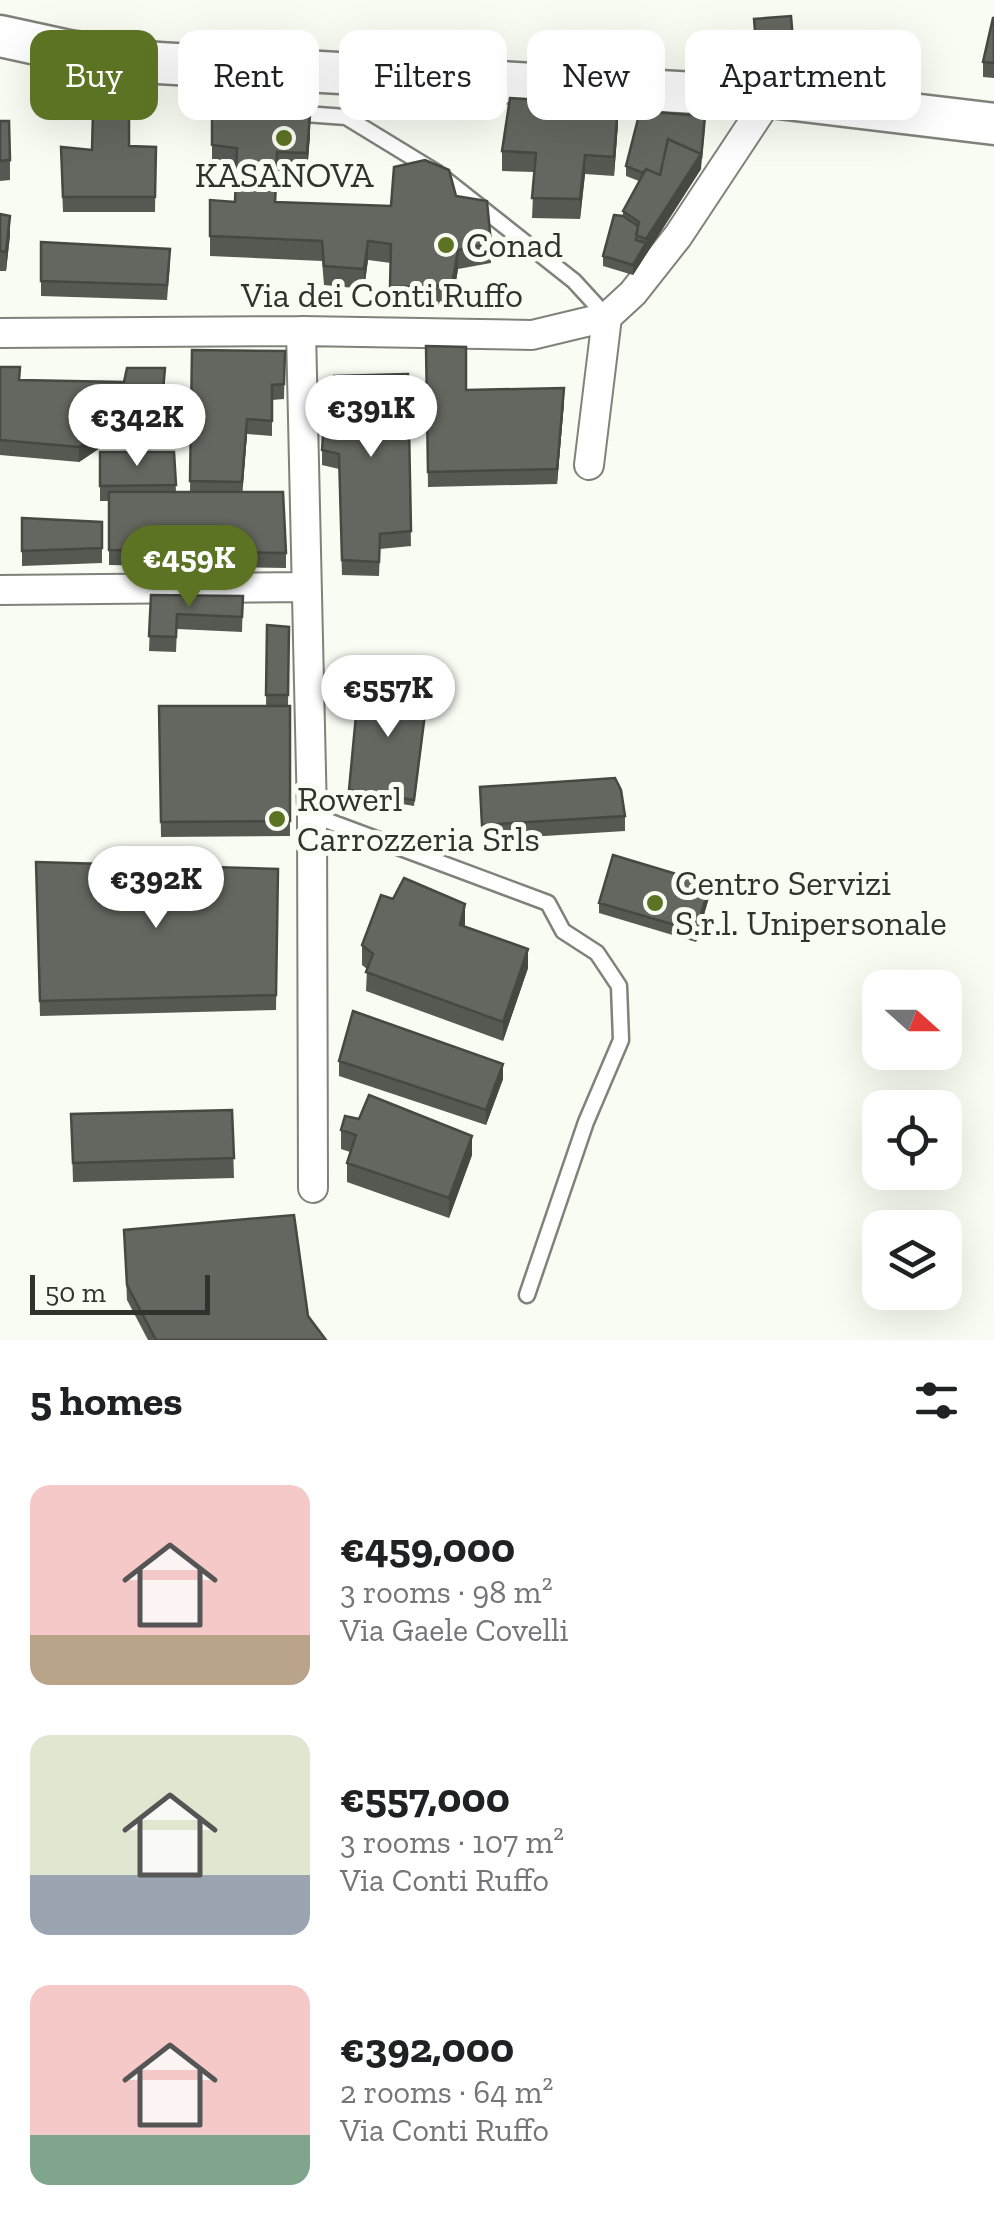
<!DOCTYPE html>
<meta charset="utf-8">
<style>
:root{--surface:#fff;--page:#f2f2f2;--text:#202124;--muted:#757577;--accent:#5d7324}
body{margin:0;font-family:"Zilla Slab",serif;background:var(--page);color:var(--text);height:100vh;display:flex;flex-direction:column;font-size:38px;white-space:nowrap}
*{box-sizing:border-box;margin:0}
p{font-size:32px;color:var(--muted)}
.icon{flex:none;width:55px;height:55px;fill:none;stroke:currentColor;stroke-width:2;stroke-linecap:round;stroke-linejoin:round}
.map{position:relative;height:1340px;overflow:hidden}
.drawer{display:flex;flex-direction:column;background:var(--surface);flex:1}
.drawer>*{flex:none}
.top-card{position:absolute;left:30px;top:30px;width:935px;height:90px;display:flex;gap:20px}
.needle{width:65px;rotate:111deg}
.tools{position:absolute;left:862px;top:970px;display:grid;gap:20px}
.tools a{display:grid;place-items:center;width:100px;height:100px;border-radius:20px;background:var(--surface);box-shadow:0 10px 40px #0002;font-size:50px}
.scale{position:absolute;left:30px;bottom:25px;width:180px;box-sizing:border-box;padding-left:10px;border:5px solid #30322e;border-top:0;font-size:28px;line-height:35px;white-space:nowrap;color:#30322e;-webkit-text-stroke:8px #f8fcf3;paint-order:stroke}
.price{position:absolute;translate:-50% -85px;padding:0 22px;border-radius:35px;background:#fff;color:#222;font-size:32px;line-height:65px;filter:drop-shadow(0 2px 5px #0008)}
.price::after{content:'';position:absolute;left:50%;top:60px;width:30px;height:22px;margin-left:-15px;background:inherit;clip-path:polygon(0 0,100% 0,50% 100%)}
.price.on{background:var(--accent);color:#fff}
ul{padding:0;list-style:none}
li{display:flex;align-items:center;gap:30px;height:250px;padding:0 30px}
li span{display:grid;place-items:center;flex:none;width:280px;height:200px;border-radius:20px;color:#555}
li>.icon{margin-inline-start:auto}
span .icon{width:120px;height:120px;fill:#fffc;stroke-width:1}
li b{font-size:42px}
h2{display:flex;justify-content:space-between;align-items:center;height:120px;padding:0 30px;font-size:42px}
.chip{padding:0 35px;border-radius:20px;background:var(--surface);box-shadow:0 10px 40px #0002;font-size:35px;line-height:90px}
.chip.on{background:var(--accent);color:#fff}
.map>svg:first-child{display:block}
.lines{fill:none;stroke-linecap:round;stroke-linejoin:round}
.lane-casing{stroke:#7f827a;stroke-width:19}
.street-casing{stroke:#7f827a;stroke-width:32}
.secondary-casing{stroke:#7f827a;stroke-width:45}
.lane{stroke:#fff;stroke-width:14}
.street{stroke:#fff;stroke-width:28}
.secondary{stroke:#fff;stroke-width:40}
.wall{fill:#565952}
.shaded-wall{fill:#464842}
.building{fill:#64675f;stroke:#464842;stroke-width:2.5}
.poi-dot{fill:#5d7324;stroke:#f8fcf3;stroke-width:4}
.labels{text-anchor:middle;stroke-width:10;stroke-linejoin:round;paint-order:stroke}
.poi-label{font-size:35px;fill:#30322e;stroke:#f8fcf3;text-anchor:start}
.street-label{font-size:35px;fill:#30322e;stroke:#f8fcf3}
</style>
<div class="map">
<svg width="994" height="1340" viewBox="0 0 994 1340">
<rect width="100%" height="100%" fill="#f8fcf3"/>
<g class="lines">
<g class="lane-casing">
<path id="lane" d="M280,71L277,112L346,117L436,172L574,281L607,317
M312,815L548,903L563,931L597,953L619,986L621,1040L586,1122L527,1295"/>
</g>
<g class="street-casing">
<path id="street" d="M301,331L312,815L313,1188
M0,333L301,331L532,335L607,317L633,293L678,236L770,97
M589,465L607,317
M0,590L305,587"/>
</g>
<g class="secondary-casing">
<path id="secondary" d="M0,36L69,51L158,63L770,97L994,124"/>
</g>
<use href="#lane" class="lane"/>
<use href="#street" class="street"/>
<use href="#secondary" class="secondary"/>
</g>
<path class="wall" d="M994,18V78L983,77V62Z
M754,19L794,52V62L757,65Z
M212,110L310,135L307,172L277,171L276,203L391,206L456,196L491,243V263L458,269L452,305L390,306L391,263L368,260L364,289L324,285L322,261L210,256V200L235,202L236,167L212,164Z
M0,121L10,160V180L0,181Z
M618,124L614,176L585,174L580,219L532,218L534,172L502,171V151Z
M705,126L701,169L633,275L603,266V256L623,216V211L639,181L626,176V166Z
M129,146L156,147L155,212H63L61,162L92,150Z
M0,214L10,235L6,271H0Z
M41,242L170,264L167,300L41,296Z
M426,346L466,390L564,403L557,484L428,487Z
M192,350L285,351L284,399L272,400V436L247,434L242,492L286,553V568L109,565V501H100V452H174L176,492H190Z
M0,367L20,380L165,383L160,438H115L79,462L0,455Z
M408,374L411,546L380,549L379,576L342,575L339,469L322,465V450L336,420L334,376Z
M22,518L102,522V563L22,566Z
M151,595L243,596L242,632L177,629L176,652L149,651Z
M267,625L289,627L288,706H290V836L161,837L159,706H266Z
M359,683L428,695L414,806L349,795Z
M480,802L625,816V831L482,840Z
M36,862L278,869L276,1010L40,1016Z
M710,894L696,942L599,913V903Z
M465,924L464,926L528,968L503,1041L366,991L367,969L362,965V945Z
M339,1061L503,1079L486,1125L339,1076Z
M232,1110L234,1178L73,1182L71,1114Z
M341,1130L472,1155L449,1218L347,1182V1163L350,1152L341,1149Z
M124,1230L308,1316L326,1340H148L127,1300Z"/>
<path class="shaded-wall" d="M618,105V124L614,176V157Z
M310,115V135L307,172V153Z
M701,154V169L633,275V265L646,243V239Z
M585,155V174L580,219V199Z
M10,216V235L6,271V252Z
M368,241V260L364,289V269Z
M458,250V269L452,305V285Z
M165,368V383L160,438V423Z
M564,388V403L557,484V469Z
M247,419V434L242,497V482Z
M115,424V438L79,462V447Z
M710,884V894L696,942V931Z
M465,904V924L460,944V925Z
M528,949V968L503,1041V1022Z
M503,1064V1079L486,1125V1110Z
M472,1136V1155L449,1218V1198Z"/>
<path class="building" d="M791,16L794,52L757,55L754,19Z
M993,18H994V63L983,62Z
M510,98L618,105L614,157L585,155L580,199L532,198L536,153L502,151Z
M212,110L310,115L307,153L277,152L275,202L391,206L394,167L425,160L449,170L456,196L487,201L491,243L458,250L452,285L390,287L391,244L368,241L364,269L324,266L322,241L210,236V200L235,202L237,148L212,145Z
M640,111L705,116L701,159V154L668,139L660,175L646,169L643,173L626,166Z
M93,112L129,116V146L156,147L155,197H63L61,147L92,150Z
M0,121H9L10,160L0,161Z
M668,139L701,154L646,239L636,235L639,222L623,211L646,169L660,175Z
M0,214L10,216L6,252L0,251Z
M614,215L623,216L638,226L636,240L646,243L633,265L603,256Z
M41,242L170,249L167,285L41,281Z
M426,346L466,347V390L564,388L557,469L428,472Z
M192,350L285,351L284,384L272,385V421L247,419L242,482L190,481Z
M0,367H20L19,380L124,382L127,368H165L160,423L115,424L79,447L0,440Z
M408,374L411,531L380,534L379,562L342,560L339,454L322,450L324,422L337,420L334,376Z
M100,452H174L176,485L100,486Z
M109,492H283L286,553L109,550Z
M22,518L102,522V548L22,551Z
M151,595L243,596L242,617L177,614L176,637L149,636Z
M267,625L289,627L288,695H266Z
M359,683L428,690L414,800L349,790Z
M159,706H290V821L161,822Z
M615,778L621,790L625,816L482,825L480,787Z
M613,855L710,884L696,931L599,903Z
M36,862L278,869L276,995L40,1001Z
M404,878L465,904L460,925L528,949L503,1022L366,972L373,954L362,945L381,895L393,899Z
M353,1011L503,1064L486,1110L339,1061Z
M369,1095L472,1136L449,1198L347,1163L356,1135L341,1130L345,1116L359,1119Z
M232,1110L234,1158L73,1163L71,1114Z
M294,1215L308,1316L326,1340H156L127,1285L124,1230Z"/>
<g class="poi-dot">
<circle cx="284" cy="138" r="10"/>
<circle cx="446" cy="245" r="10"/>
<circle cx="277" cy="819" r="10"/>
<circle cx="655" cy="903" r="10"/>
</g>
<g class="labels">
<g class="poi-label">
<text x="284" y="187" text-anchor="middle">KASANOVA</text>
<text x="466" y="257">Conad</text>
<text x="297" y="811">Rowerl<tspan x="297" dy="40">Carrozzeria Srls</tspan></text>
<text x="675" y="895">Centro Servizi<tspan x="675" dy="40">S.r.l. Unipersonale</tspan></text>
</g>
<g class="street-label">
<text x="382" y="307">Via dei Conti Ruffo</text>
</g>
</g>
</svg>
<div class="tools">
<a><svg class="needle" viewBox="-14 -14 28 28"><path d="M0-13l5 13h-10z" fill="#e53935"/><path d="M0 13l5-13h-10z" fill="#757577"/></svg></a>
<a><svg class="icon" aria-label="locate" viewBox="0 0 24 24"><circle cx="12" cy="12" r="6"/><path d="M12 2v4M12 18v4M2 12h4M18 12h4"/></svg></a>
<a><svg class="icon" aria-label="layers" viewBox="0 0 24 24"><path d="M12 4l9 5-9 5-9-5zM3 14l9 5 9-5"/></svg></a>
</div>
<div class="scale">50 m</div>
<b class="price" style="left:371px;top:460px">€391K</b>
<b class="price" style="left:137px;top:469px">€342K</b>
<b class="price on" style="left:189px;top:610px">€459K</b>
<b class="price" style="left:388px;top:740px">€557K</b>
<b class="price" style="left:156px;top:931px">€392K</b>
<div class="top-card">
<a class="chip on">Buy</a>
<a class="chip">Rent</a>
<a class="chip">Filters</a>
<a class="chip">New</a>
<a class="chip">Apartment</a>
</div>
</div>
<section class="drawer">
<h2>5 homes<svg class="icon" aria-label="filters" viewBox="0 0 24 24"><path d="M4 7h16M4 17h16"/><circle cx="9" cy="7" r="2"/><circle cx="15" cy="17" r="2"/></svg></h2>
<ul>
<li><span style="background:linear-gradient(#f6c9c9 75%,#b9a48a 0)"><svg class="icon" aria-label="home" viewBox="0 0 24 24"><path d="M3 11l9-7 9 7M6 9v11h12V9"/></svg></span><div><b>€459,000</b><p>3 rooms · 98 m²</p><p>Via Gaele Covelli</p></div></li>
<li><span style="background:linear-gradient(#dfe7d0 70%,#9aa5b1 0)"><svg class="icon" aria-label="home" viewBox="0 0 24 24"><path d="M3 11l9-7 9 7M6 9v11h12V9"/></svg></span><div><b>€557,000</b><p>3 rooms · 107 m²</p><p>Via Conti Ruffo</p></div></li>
<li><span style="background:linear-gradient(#f6c9c9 75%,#7fa58c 0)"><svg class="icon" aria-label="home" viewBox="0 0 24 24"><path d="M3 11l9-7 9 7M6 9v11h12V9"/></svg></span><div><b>€392,000</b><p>2 rooms · 64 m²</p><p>Via Conti Ruffo</p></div></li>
</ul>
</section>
